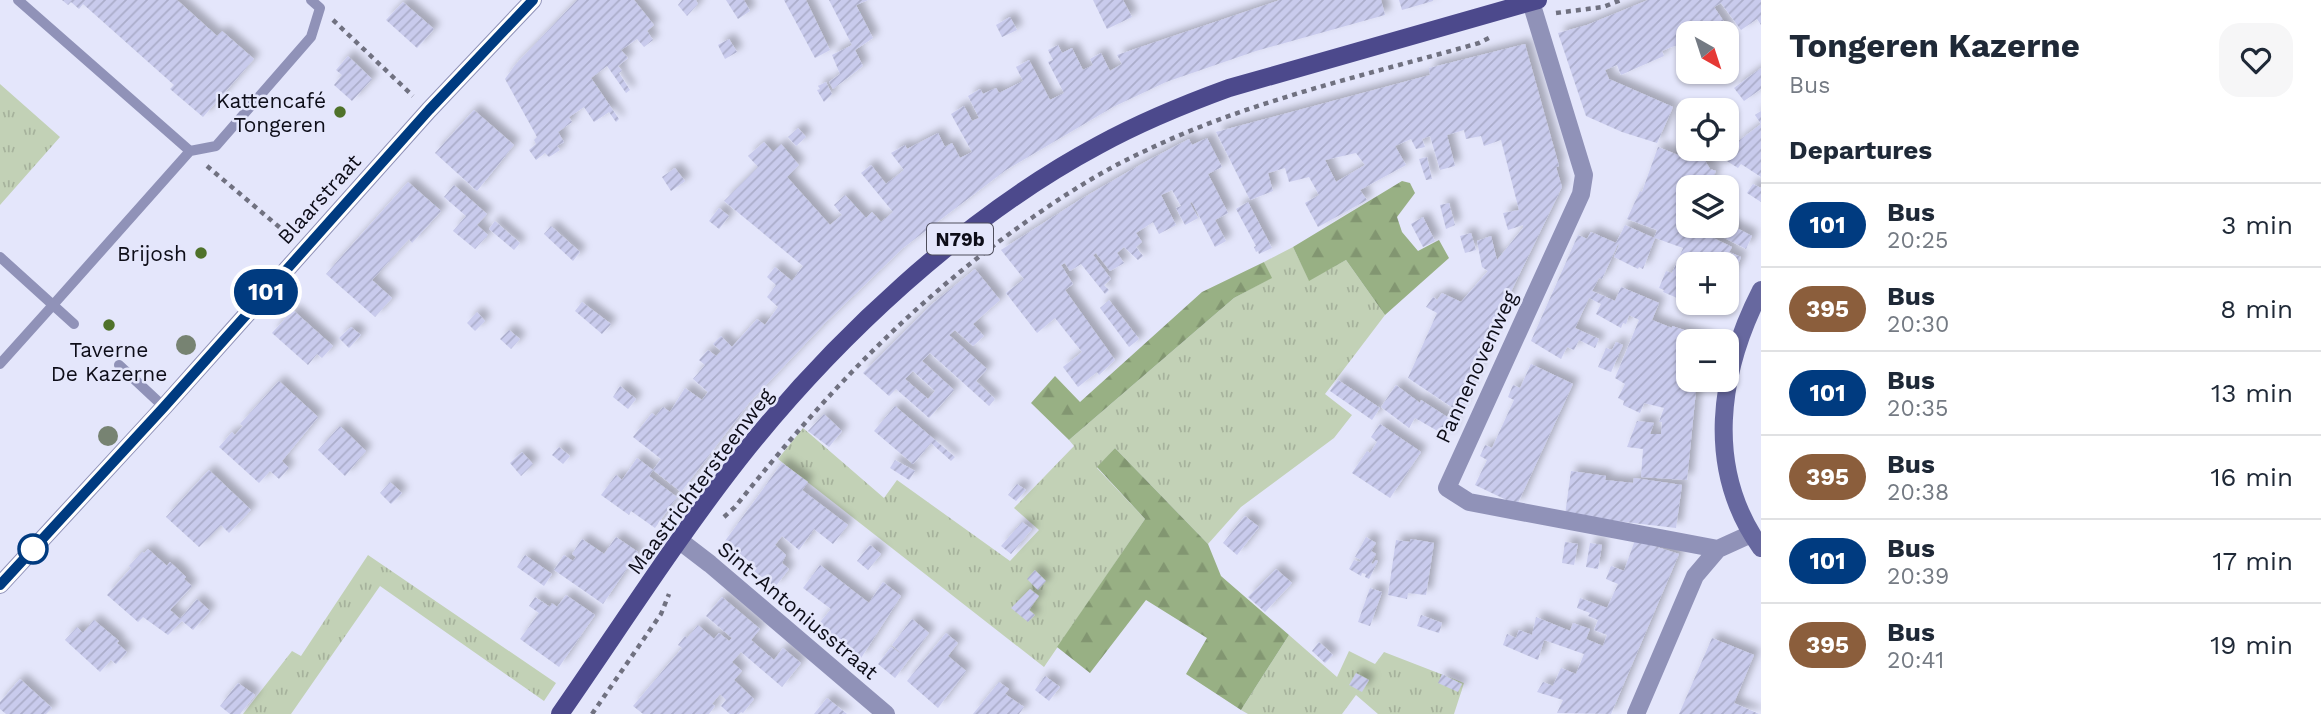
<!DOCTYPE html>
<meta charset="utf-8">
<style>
body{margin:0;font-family:"Work Sans",sans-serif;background:#f6f6f7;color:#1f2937;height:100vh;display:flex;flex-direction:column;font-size:26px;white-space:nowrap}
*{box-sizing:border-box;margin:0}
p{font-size:23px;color:#747a83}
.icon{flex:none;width:38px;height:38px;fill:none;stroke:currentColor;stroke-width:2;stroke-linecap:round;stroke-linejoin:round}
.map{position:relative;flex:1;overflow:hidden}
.details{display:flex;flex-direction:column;background:#fff;width:560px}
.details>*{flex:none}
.badge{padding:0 14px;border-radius:23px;font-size:24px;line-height:46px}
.needle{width:46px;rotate:141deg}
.fabs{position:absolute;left:1676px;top:21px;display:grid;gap:14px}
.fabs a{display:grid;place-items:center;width:63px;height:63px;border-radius:14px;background:#fff;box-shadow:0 2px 5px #0004;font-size:35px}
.map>.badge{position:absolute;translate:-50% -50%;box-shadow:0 0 0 4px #fff}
h2{padding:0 28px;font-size:26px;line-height:63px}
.round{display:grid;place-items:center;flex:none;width:74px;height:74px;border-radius:21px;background:#f6f6f7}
.headline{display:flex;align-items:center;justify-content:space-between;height:119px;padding:0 28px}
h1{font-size:33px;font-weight:700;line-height:52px}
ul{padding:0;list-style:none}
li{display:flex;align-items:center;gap:21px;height:84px;padding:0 28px;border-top:2px solid #e0e1e3}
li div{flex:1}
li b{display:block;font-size:26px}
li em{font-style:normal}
li .badge{min-width:77px;font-weight:700;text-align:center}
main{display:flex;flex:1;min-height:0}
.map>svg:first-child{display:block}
.grass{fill:url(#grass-tufts)}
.forest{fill:url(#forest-firs)}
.building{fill:url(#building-hatch);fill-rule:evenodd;filter:url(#shadow)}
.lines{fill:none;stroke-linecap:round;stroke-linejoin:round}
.path{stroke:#707180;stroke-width:4.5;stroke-dasharray:5 5;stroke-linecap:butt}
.lane{stroke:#9092b8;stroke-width:10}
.street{stroke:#9092b8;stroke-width:18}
.secondary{stroke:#67689f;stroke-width:18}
.primary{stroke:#4c498c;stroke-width:18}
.tree{fill:#778372}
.line-casing{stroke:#fff;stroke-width:16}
.line{stroke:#003b80;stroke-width:10}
.poi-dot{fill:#4f722a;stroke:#e4e6fb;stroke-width:2.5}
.stop-dot{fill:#fff;stroke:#003b80;stroke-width:3.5}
.labels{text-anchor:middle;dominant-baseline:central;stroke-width:5;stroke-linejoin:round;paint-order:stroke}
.shield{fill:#e4e6fb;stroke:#4e4e5c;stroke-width:2}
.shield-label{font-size:19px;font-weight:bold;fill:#0d0d18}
.poi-label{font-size:21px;fill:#0d0d18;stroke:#e4e6fb;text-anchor:end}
.street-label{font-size:21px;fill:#0d0d18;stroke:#e4e6fb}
</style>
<main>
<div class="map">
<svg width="1761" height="714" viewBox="0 0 1761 714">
<defs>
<pattern id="grass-tufts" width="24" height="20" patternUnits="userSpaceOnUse" patternTransform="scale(1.75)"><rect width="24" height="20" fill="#c2d1b6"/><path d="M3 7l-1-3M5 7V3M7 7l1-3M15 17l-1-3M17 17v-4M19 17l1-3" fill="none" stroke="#a6b29c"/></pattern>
<pattern id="forest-firs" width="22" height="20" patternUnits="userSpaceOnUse" patternTransform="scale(1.75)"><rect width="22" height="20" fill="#98b084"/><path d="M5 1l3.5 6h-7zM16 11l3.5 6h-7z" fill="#829671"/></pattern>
<pattern id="building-hatch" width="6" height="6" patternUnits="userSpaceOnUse" patternTransform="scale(1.75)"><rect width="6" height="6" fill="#c9cbed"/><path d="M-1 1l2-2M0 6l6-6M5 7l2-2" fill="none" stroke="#abadca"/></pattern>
<filter id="shadow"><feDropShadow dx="6" dy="-6" stdDeviation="3.5" flood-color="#0004"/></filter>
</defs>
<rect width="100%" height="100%" fill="#e4e6fb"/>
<!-- grass -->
<path class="grass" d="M0,84L60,137L0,205Z
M1293,247L1309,280L1346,260L1385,315L1325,394L1352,415L1334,438L1241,507L1208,544L1115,448L1097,468L1145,519L1044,667L778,459L803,428L884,498L897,480L1010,561L1039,530L1014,508L1074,446L1069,440L1234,298L1271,278L1264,262Z
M368,555L556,683L544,701L380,586L291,714H243L292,651L301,656Z
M1289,635L1337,677L1349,651L1375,664L1384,652L1464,683L1454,714H1378L1356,695L1342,714H1248L1241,710Z"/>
<!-- forest -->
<path class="forest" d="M1402,181L1410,183L1415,193L1397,217L1402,232L1418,251L1439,240L1449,258L1385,315L1346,260L1309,281L1293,247Z
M1264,262L1272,278L1234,298L1069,440L1031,403L1055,376L1080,402L1202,292Z
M1115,448L1208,544L1221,576L1289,635L1241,710L1186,674L1207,638L1146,600L1090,673L1057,647L1145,519L1097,467Z"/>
<!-- building -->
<path class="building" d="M62,0H177L217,36L222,31L254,59L203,117L170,89L174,85L83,4L79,9L71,2L68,5Z
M577,0H634L654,25L647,31L653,40L644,47L637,39L621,50L628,58L618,66L622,71L619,73L630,90L626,93L607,66L591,78L619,119L616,122L609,112L594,122L584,107L569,117L572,122L558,132L564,142L557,146L560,150L549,157L545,153L536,160L529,150L536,144L534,140L537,137L505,79L515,65Z
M682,0H696L698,4L687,16L678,5Z
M726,0H744L750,11L738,19Z
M784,0H806L830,50L815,58Z
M829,0H868L856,5L873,38L855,50L863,66L833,89L829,82L840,74L832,55L852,45Z
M1093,0H1123L1132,17L1107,29Z
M1280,0H1381L1385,15L1256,51L1166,82L1113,107L1006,170L903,248L825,323L749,403L681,492L653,470L661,459L633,437L652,413L656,416L663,407L670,412L685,388L702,400L708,392L693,379L705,365L699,360L708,350L716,356L721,351L713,344L721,336L732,347L757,319L765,325L778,307L767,297L776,285L767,277L775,267L792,281L803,266L724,201L758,167L748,156L764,142L773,152L781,144L799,165L787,177L830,225L842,215L834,205L845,195L866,218L872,212L881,222L893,212L861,173L871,165L886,184L904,170L891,153L905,145L907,149L938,133L945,147L952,143L960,158L972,152L951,114L964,106L972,121L979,118L968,96L980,89L983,94L996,88L999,93L1023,81L1016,67L1029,60L1050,100L1064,93L1048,62L1053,60L1048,50L1058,45L1062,53L1072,48L1083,70L1093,65L1090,59L1101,53L1110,71L1122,64L1117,55Z
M1399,0H1433V1L1402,10Z
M1648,0H1761V25L1757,19L1741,30L1721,3L1714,7L1729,29L1723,33H1689V40L1662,51L1664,56L1634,69L1621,75L1617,65L1605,70L1609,79L1673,107L1657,143L1622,132L1586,116L1558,33L1587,25Z
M403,2L434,29L417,48L386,20Z
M1010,17L1017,30L1002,37L996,25Z
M729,39L737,52L725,59L718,45Z
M1525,44L1559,166L1556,167L1562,187L1505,304L1459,412L1408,378L1437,313L1426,307L1433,297L1437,300L1442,293L1461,302L1488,271L1482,267L1477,241L1491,236L1497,260L1523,228V225L1508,230L1503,213L1519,210L1501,140L1484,146L1481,136L1466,139L1464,130L1447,135L1455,166L1440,170L1430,136L1422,139L1425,147L1416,149L1411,139L1395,146L1406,165L1360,190L1367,200L1318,227L1305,203L1319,195L1309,177L1289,182L1285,168L1268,173L1273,191L1250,200L1216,132L1430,75L1429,68ZM1356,153L1365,165L1336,182L1325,160Z
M348,56L372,79L352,101L334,85L342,75L336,70Z
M1761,68V89L1744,101L1734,88Z
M826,82L832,94L824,102L817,90L820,89L818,86Z
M474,110L514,145L477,191L435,153Z
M1761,111V177L1741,164L1738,168L1722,158L1739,144L1737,142L1761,124L1755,115Z
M798,128L806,137L796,146L788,137Z
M1207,138L1222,167L1208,174L1228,213L1215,220L1226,241L1215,247L1192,202L1190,203L1198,218L1185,225L1176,208L1181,206L1172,190L1161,195L1176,225L1159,234L1153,222L1136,233L1142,242L1136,247L1143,256L1138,260L1124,247L1117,253L1124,263L1110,271L1096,253L1093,255L1111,279L1104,285L1109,290L1105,294L1081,264L1070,271L1065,263L1061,265L1073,284L1065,290L1115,360L1099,375L1097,372L1078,387L1063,367L1082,352L1055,318L1037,333L1006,293L1024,279L1001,250L1081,199L1145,162L1189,139L1192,145Z
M1658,147L1688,159L1692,149H1698L1710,169L1716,171L1709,187H1689V226H1727V223L1752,236L1746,249L1711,231L1709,236L1732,247L1729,252L1741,257L1735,272L1731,270L1727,279V264H1689V303H1717L1713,313L1663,292L1664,290L1659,288L1666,271L1672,273L1683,248L1655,238L1643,269L1639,267L1638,269L1614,257L1619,245L1618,244L1602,279L1599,278L1592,291L1615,301L1621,287L1659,303L1652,320L1672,328V326L1709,338L1708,341H1689V380H1697L1687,480L1641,477L1643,449L1627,447L1637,421L1654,423L1650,434H1661L1662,422H1659L1664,408L1644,403L1640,413L1623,405L1624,401L1618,398L1625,384L1615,378L1639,320L1629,315L1626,324L1623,323L1621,328L1596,314L1601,304L1589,298L1575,328L1599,339L1595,348L1579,340L1574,350L1567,347L1561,359L1531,341L1578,235L1587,239L1591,232L1616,243L1625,225L1654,238L1657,230L1627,219L1640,191L1642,192Z
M1427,157L1432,179L1426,180L1419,159Z
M675,168L685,181L671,191L662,177Z
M408,182L441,211L412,243L409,239L372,280L392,298L375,317L326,274Z
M1753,184L1761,188V202L1747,193Z
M454,185L487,214L477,225L488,235L475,249L453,231L466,216L444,197Z
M1248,202L1272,248L1259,254L1258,251L1256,252L1254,247L1256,246L1236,209Z
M1449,203L1455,225L1446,229L1440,205Z
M719,208L729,216L719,229L709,221Z
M1423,217L1435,241L1423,247L1411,224Z
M495,221L520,243L514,250L489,229Z
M551,226L580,252L573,261L544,234Z
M1471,233L1476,250L1465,253L1460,236Z
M975,269L1000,300L973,324L984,336L973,346L955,330L949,335L987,369L976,381L995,399L989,406L930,353L922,361L954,390L929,418L896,389L889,396L863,373L931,305ZM913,371L935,391L928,399L905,379Z
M1109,300L1139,339L1129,347L1100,308Z
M582,302L611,324L602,334L575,311Z
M293,310L333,346L322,358L317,354L308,365L272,333Z
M477,312L485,321L475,331L467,323Z
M351,327L361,335L349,348L339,338Z
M509,330L520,339L511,349L500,339Z
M1616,342L1623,345L1611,372L1598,367L1606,348L1612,350Z
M1531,364L1573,384L1517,505L1475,485L1487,460L1480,456L1485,445L1492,448L1514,400L1508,397L1513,385L1520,388Z
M1338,380L1380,408L1372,420L1330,391Z
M279,381L318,417L282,461L289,468L279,479L270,471L259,483L219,447L232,432L235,435L243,426L240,424Z
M1396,385L1420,403L1421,400L1455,422L1448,437L1415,418L1409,428L1381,407Z
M620,386L636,399L628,409L613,397Z
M895,406L955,457L951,461L931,443L913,464L874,431Z
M824,414L842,431L829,447L808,431Z
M1380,424L1421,452L1390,498L1352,473L1367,451L1370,453L1377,442L1371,437Z
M340,426L366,451L345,476L318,450Z
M559,447L570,456L563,464L552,455Z
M522,452L533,464L521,476L510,463Z
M637,458L653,470L649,476L677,497L655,528L631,511L629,515L601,495L616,475L622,480Z
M895,460L915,471L909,480L890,468Z
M782,463L808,482L802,490L848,525L833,544L814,529L799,550L782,536L775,545L786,555L782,563L789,569L775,587L754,571L757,568L725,541Z
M209,470L251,510L229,533L221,525L199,547L166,517Z
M1571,471L1606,476L1605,480L1633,483L1634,478L1682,485L1676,528L1565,515Z
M390,482L402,493L391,504L380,493Z
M1017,484L1026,490L1016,501L1008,495Z
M1245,516L1259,527L1237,555L1223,543Z
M1022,522L1032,529L1011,554L1001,546Z
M616,537L638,552L603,604L554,570L564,555L573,561L576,557L572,554L582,539L604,554Z
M1366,537L1376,543L1371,551L1376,554L1371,563L1373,564L1376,560L1378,561L1369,579L1365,577L1366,574L1362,573L1361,576L1349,569L1354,560L1360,562L1361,560L1355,557Z
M1411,539L1434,543L1426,595L1408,593L1407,599L1388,595L1396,540L1410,542Z
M1635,540L1679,554L1611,714L1557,713L1563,700L1537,692L1543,682L1553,686L1561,668L1576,674L1584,654L1544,640L1538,660L1503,645L1507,634L1516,638L1519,630L1532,635L1536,617L1570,631L1573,623L1590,629L1586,639L1603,646L1607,635L1594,630L1598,620L1588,616L1590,613L1577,608L1580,598L1607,608L1618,584L1606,579L1611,566L1624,571Z
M1565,542L1578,544L1574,565L1562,563Z
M1590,543L1602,545L1598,569L1586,567Z
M870,545L881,554L868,570L857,561Z
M148,549L167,566L170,562L186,577L184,579L192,586L170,610L180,619L197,599L210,611L193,630L182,621L168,635L143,617L138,622L107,595L131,568L129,566L142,552L144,553Z
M525,555L552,574L544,586L517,567Z
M820,565L869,603L883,582L901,596L861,658L840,646L817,626L831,609L803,588Z
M1276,569L1292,583L1265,612L1248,597Z
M1035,570L1046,581L1038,590L1027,579Z
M1370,588L1382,592L1370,626L1358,622Z
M1030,589L1039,596L1029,610L1035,615L1028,622L1011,608Z
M566,595L595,615L559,667L520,639L539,613L529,606L535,597L550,607L552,603L557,607Z
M722,597L760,629L751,640L774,660L783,648L801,663L782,687L741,652L732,662L742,671L734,680L754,699L743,713L741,712L739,714H730L721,706L726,700L720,694L712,704L715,706L709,714H643L633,706L682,648L678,645L685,636L687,638L698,625L714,639L719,633L729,641L732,638L706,616Z
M1421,615L1442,623L1439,633L1417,626Z
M912,619L929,633L895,678L878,664L891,647L903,655L892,645Z
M94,620L119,641L117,643L127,652L116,664L111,660L100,672L65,640L77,627L83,633Z
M946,633L958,643L948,656L966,671L938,708L907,681Z
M1712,638L1754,655L1734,703L1759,714H1679Z
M1319,642L1333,655L1325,663L1312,651Z
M1356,673L1369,680L1362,692L1349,685Z
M1442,674L1462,684L1458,692L1438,683Z
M1045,676L1060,687L1049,701L1035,690Z
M20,679L52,708L46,714H6L0,709V702Z
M999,682L1009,689L1005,694L1024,707L1019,714H973Z
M238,683L255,695L240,714H230L220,706Z
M827,698L847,714H814Z"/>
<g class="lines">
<!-- path -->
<path class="path" d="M1556,13L1603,7L1621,0
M333,20L413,96
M207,166L291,237
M724,517L735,507C826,393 912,301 1033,217C1069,192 1107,168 1147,150C1251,100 1367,75 1479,43L1489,38
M592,714L661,614L669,594"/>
<!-- lane -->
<path class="lane" d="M18,0L190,151
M0,257L53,305L0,364
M74,324L53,305L190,151L216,146L311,37L320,8L311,0
M119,365L164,407"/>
<!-- street -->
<path class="street" d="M1531,2L1584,175L1581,194L1447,488L1469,502L1718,549
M680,541L710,564L886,714
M0,585L164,407L429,110L533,0
M1636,714L1695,576L1718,549L1751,534"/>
<!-- secondary -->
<path class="secondary" d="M1761,290C1719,372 1704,468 1761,548"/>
<!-- primary -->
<path class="primary" d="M560,714C619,629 675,541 739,459C833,340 964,217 1099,145C1141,122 1185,104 1229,88L1538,0"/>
</g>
<!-- trees -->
<g class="tree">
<circle cx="186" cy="345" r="10"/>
<circle cx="108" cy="436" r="10"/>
</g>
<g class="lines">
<defs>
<path id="line" d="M0,585L164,407L429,110L533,0"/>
</defs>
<!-- line casing -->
<use href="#line" class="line-casing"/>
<!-- line -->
<use href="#line" class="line"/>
</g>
<!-- markers -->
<g class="poi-dot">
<circle cx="340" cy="112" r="7"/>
<circle cx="201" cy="253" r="7"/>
<circle cx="109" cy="325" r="7"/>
</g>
<circle class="stop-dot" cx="33" cy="549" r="14"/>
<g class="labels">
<!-- shield labels -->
<rect class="shield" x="927" y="223.5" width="66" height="31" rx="5"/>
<g class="shield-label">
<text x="960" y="239">N79b</text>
</g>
<!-- poi labels -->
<g class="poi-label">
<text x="326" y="100">Kattencafé<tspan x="326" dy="24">Tongeren</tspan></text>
<text x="187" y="253">Brijosh</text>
<text x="109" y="349" text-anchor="middle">Taverne<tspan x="109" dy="24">De Kazerne</tspan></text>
</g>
<!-- street labels -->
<g class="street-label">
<text transform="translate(319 199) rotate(-48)">Blaarstraat</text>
<text transform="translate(1476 367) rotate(-65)">Pannenovenweg</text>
<text transform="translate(700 481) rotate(-53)">Maastrichtersteenweg</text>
<text transform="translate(798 610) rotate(40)">Sint-Antoniusstraat</text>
</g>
</g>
</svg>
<div class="fabs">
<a><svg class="needle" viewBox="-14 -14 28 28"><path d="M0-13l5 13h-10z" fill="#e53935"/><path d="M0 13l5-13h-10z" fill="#747a83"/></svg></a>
<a><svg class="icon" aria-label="locate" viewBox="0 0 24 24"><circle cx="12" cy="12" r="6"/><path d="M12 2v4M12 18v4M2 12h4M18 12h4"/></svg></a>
<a><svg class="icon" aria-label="layers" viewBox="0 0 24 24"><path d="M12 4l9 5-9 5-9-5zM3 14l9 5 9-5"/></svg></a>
<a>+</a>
<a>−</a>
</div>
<b class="badge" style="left:266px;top:292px;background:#003b80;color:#fff">101</b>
</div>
<section class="details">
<div class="headline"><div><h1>Tongeren Kazerne</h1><p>Bus</p></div><a class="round"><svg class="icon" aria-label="heart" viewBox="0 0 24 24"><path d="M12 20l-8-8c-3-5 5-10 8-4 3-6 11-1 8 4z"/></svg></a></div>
<h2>Departures</h2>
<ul>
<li><span class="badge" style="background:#003b80;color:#fff">101</span><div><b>Bus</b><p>20:25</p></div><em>3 min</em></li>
<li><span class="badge" style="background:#8b5e3c;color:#fff">395</span><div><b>Bus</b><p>20:30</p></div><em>8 min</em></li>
<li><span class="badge" style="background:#003b80;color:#fff">101</span><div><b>Bus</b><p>20:35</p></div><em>13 min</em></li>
<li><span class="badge" style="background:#8b5e3c;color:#fff">395</span><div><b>Bus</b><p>20:38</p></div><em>16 min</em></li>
<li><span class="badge" style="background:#003b80;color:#fff">101</span><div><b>Bus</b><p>20:39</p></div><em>17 min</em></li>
<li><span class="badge" style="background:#8b5e3c;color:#fff">395</span><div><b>Bus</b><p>20:41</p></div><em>19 min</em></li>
</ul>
</section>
</main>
